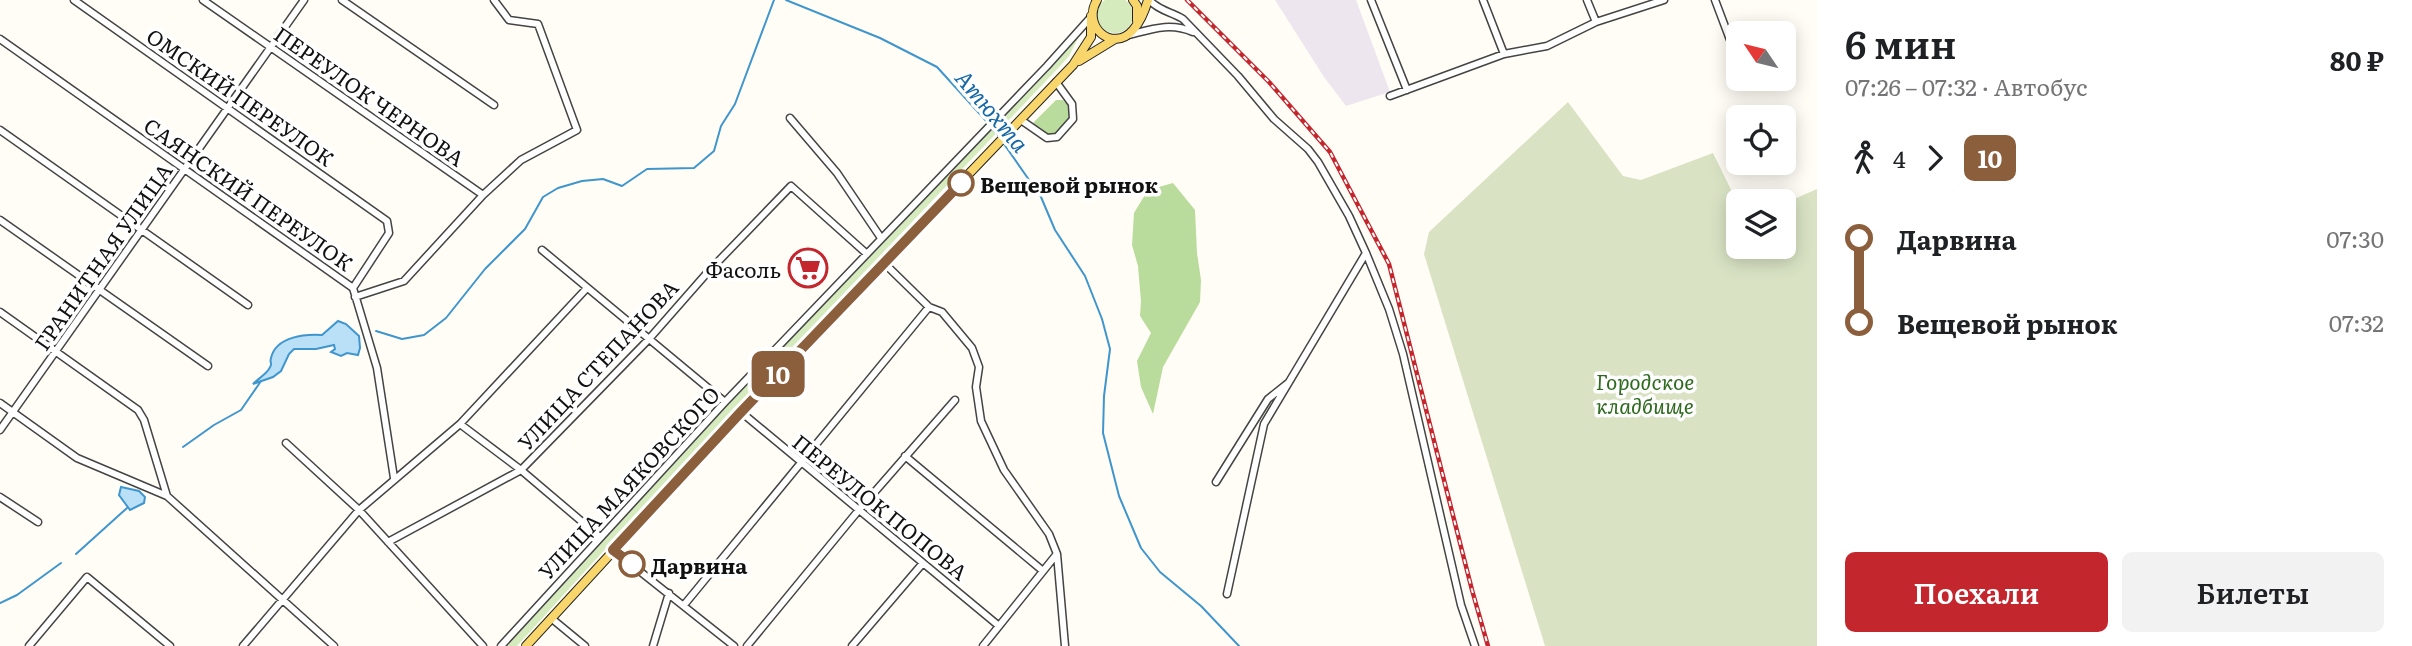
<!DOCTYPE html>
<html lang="ru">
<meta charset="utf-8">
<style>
body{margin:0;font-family:Literata,serif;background:#f2f2f2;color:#202124;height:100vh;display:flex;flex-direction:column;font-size:26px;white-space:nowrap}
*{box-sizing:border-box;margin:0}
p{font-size:23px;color:#757577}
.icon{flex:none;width:38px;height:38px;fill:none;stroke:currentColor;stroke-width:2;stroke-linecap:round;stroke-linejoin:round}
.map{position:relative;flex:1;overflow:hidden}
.side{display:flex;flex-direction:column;background:#fff;width:595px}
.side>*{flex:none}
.badge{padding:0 14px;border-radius:10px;font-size:24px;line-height:46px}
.needle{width:46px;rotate:305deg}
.controls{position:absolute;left:1726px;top:21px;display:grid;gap:14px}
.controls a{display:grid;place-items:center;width:70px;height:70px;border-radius:10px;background:#fff;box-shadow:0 4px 18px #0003;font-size:35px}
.map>.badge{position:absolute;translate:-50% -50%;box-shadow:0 0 0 4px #fff}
.legs{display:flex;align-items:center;gap:10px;height:77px;padding:0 28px;font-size:23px}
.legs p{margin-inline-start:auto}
.overview{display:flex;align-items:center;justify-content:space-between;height:119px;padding:0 28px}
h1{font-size:38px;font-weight:600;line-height:52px}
.cta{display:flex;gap:14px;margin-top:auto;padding:14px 28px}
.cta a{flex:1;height:80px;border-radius:10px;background:#c4262e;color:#fff;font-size:28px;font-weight:600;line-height:80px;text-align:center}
.cta a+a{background:#f2f2f2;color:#202124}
ul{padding:0 28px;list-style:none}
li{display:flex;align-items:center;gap:24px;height:84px;font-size:26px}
li i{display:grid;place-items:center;width:10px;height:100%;margin:0 9px;background:currentColor}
li i::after{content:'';width:18px;height:18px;margin:-9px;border:5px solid;border-radius:50%;background:#fff}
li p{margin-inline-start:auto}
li:first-child i{background:linear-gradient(#0000 50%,currentColor 0)}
li:last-child i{background:linear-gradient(currentColor 50%,#0000 0)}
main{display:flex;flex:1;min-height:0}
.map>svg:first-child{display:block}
.industrial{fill:#eee6ef}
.green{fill:#d5ebbd}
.forest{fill:#b9dc9c}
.cemetery{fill:#d9e3c4}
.water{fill:#b9e0f7;stroke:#3f96cf;stroke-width:2}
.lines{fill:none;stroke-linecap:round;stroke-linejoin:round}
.stream{stroke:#3f96cf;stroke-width:2}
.minor-casing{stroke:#444;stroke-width:9}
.major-casing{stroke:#222;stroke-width:10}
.minor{stroke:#fff;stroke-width:6}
.major{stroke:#f9d66b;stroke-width:8}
.rail-casing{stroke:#c4262e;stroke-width:4.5}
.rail{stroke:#fff;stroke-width:2;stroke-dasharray:5;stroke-linecap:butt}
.line-1-casing{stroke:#fff;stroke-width:16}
.line-1{stroke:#8b5e3c;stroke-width:10}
.stop-1-dot{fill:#fff;stroke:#8b5e3c;stroke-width:3.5}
.labels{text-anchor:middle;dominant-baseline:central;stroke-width:7;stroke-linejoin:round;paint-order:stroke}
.street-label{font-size:21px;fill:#111;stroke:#fff}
.stop-label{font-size:21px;font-weight:bold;fill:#111;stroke:#fff;text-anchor:start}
.poi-label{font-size:21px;fill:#111;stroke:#fff;text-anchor:end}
.park-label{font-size:21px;font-style:italic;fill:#2f6b1f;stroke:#fff}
.water-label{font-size:23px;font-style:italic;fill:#1768a6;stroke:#fff}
</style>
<main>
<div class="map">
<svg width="1817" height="646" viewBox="0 0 1817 646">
<rect width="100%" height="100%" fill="#fffdf5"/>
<!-- industrial -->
<path class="industrial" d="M1275,0H1356L1390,92L1346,106L1324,77Z"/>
<!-- green -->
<path class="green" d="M1097 15a18 18 0 1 1 36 0a18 18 0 1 1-36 0Z
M1079,36L1069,56L1061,65L689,457L517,646H506L683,451Z"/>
<!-- forest -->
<path class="forest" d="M1056,100H1063L1070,107L1071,119L1057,133L1047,137L1031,125Z
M1173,183L1195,210L1197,253L1201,280L1200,302L1163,367L1153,414L1141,387L1137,361L1151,333L1140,316L1141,301L1138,266L1132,245L1134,213L1148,190Z"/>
<!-- cemetery -->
<path class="cemetery" d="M1568,102L1623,176L1641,180L1713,153L1738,204V247H1783V204L1817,189V646H1545L1424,254L1429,232Z"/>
<!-- water -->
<path class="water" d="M338,321L346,324L359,336L360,348L358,355L347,353L341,356L331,352L335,349L334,345L316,349H294L289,354L281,371L273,377L253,384C258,379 266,374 269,369C274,361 269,366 271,358C276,336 306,334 322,335Z
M121,487L139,491L145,497L144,503L130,510L119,495Z"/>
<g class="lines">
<!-- stream -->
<path class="stream" d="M786,0L880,38L937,67L988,123
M991,127L999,136
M1004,144L1041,197L1055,230L1085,276L1102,319L1110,349L1104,396L1103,433L1119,496L1141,548L1160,572L1201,606L1239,646
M376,331L402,339L424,335L446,318L485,269L525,229L543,197L558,188L582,181L603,179L622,186L647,169L694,168L714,151L721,126L735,104L774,0
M183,447L214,425L241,410L261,381
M76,554L127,508
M0,603L17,595L61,563"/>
<defs>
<path id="minor" d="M74,0L387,221L389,233L353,288
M203,0L483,195
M342,0L494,105
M1149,0C1161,12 1170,11 1183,19L1238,76L1274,119L1308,149L1318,162L1349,216L1366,253L1389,309L1403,354L1461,605L1475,646
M1371,0L1407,90
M1483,0L1504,54
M1587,0L1596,22
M1715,0L1738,61
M1129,35C1152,29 1170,22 1193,32
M0,39L353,288L377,368L394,478
M1744,79L1745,80
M1390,96L1504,54L1547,46L1596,22L1664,0
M790,118L837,173L881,238
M1021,120L1047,138L1057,137L1073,119L1072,104L1056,82
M0,130L248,305
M0,220L208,366
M542,250L725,402
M884,263L929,307L942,312L972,348L979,367L976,387L981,421L1004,470L1049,534L1057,554L1065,646
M355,297L404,281L483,195L521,160L577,130L538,24L509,20L494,0
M0,312L138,410L144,420L167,496
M0,403L77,458L167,496L334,646
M741,412L999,626
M460,424L521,470L600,537
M0,430L304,0
M286,443L359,510L483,646
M905,456L1043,571
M1216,482L1268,399L1288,383
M0,497L38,522
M388,542L521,470L649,339L707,273L791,186L867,254
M613,550L734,646
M1227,594L1264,424L1366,253
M684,605L929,307
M551,618L585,646
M29,646L87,577L170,646
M243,646L359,510L460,424L587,288
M501,646L725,402L1047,66L1091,17
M653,646L669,593
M747,646L858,511L955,400
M852,646L923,563
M983,646L1056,555"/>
<path id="major" d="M1097,0C1081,27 1113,53 1133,30C1140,22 1145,10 1148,0
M1133,0L1137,6V21
M1079,61L1115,39
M526,646L741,412L1073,65L1091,37V16"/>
</defs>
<!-- minor casing -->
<use href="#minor" class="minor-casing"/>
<!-- major casing -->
<use href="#major" class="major-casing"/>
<!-- minor -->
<use href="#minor" class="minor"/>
<!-- major -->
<use href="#major" class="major"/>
<defs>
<path id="rail" d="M1187,0L1269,82L1330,152L1389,264L1472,590L1488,646"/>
</defs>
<!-- rail casing -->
<use href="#rail" class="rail-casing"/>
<!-- rail -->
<use href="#rail" class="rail"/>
</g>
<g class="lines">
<defs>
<path id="line-1" d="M632,564L613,550L741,412L961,183"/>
</defs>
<!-- line-1 casing -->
<use href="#line-1" class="line-1-casing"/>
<!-- line-1 -->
<use href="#line-1" class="line-1"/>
</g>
<!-- icons -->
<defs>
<symbol id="supermarket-ring" viewBox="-11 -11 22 22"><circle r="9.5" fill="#fff" stroke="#c4262e" stroke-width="1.5"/><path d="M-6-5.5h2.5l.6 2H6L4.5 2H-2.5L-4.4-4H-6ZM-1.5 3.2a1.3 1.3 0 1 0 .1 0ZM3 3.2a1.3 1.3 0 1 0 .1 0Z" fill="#c4262e"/></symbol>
</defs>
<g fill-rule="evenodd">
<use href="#supermarket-ring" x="786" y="246" width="44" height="44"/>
</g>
<!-- markers -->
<g class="stop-1-dot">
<circle cx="961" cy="183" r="12"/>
<circle cx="632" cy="564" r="12"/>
</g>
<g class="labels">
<!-- street labels -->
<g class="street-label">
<text transform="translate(370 95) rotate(35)">ПЕРЕУЛОК ЧЕРНОВА</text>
<text transform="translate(241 96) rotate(35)">ОМСКИЙ ПЕРЕУЛОК</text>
<text transform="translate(249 193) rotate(35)">САЯНСКИЙ ПЕРЕУЛОК</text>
<text transform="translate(102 256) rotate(-55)">ГРАНИТНАЯ УЛИЦА</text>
<text transform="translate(597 364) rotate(-47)">УЛИЦА СТЕПАНОВА</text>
<text transform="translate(628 482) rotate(-47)">УЛИЦА МАЯКОВСКОГО</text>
<text transform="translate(881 506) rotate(39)">ПЕРЕУЛОК ПОПОВА</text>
</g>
<!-- stop labels -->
<g class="stop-label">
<text x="980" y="183">Вещевой рынок</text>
<text x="651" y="564">Дарвина</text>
</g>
<!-- poi labels -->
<g class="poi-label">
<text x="781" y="268">Фасоль</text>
</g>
<!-- park labels -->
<g class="park-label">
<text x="1645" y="380">Городское<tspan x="1645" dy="24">кладбище</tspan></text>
</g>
<!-- water labels -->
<g class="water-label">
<text transform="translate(993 110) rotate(50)">Атюхта</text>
</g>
</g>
</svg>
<div class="controls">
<a><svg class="needle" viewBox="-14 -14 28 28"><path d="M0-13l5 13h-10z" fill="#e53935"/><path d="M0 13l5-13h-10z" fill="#757577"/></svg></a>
<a><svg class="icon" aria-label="locate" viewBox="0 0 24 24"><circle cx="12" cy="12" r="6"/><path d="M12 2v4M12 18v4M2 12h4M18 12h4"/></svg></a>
<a><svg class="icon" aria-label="layers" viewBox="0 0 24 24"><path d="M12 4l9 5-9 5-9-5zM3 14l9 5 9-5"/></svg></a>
</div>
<b class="badge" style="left:778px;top:374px;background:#8b5e3c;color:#fff">10</b>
</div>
<section class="side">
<div class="overview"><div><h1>6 мин</h1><p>07:26 – 07:32 · Автобус</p></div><b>80 ₽</b></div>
<div class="legs"><svg class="icon" aria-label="walk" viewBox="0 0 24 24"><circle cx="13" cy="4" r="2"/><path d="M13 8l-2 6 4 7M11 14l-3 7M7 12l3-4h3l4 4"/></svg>4<svg class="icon" aria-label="forward" viewBox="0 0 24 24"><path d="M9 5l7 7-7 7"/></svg><b class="badge" style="background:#8b5e3c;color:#fff">10</b></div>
<ul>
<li><i style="color:#8b5e3c"></i><b>Дарвина</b><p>07:30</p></li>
<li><i style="color:#8b5e3c"></i><b>Вещевой рынок</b><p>07:32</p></li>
</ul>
<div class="cta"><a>Поехали</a><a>Билеты</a></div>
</section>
</main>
